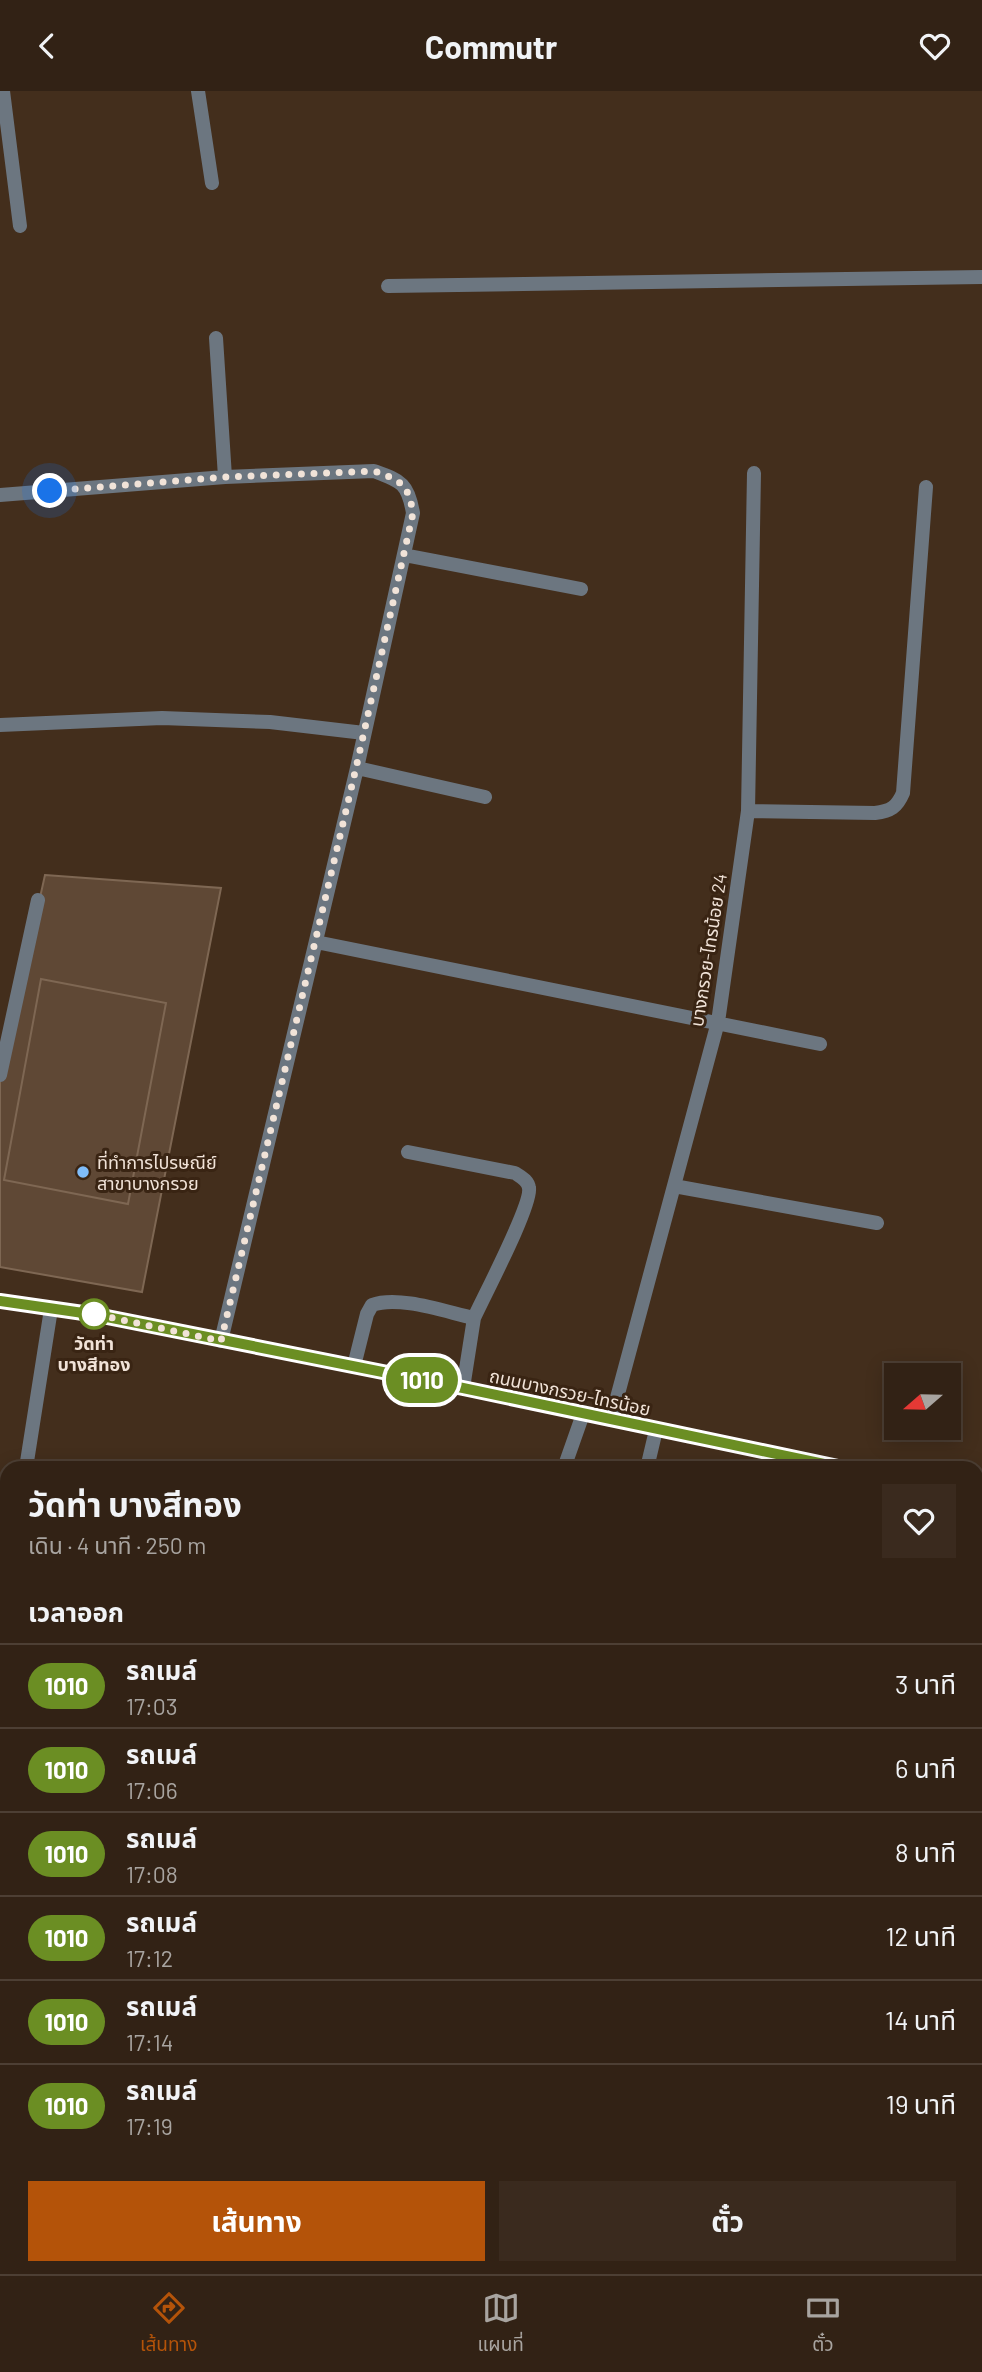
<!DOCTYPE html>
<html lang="th">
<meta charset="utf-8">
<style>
body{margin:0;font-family:Barlow,"Noto Sans Thai",sans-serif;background:#3a2a1e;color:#f1f3f6;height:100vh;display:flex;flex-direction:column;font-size:26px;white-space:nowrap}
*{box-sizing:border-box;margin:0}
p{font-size:23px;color:#a8a4a0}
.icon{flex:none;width:38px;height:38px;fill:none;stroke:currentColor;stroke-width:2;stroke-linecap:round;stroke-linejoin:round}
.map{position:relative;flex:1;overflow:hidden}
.details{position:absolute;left:0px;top:1370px;width:984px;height:814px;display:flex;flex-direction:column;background:#322215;border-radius:21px 21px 0 0;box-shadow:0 4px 18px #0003,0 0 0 2px #4d3f34}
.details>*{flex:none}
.badge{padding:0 14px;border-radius:23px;font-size:24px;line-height:46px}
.needle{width:46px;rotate:250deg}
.fabs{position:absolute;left:884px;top:1272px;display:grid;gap:14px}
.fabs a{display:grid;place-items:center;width:77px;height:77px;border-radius:0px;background:#322215;box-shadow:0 4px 18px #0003,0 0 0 2px #4d3f34;font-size:35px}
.you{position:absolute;width:35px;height:35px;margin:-18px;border:5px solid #fff;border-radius:50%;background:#1a73e8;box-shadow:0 0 0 10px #1a73e833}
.map>.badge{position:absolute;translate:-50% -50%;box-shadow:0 0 0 4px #fff}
h2{padding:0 28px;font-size:26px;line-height:63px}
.round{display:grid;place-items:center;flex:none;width:74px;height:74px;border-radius:0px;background:#3a2a1e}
.overview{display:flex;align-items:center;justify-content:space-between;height:119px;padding:0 28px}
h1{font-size:33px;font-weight:700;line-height:52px}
.button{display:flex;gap:14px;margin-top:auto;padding:14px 28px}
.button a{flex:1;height:80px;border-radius:0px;background:#b45309;color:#fff;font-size:28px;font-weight:700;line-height:80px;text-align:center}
.button a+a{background:#3a2a1e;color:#f1f3f6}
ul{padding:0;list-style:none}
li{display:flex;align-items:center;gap:21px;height:84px;padding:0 28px;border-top:2px solid #4d3f34}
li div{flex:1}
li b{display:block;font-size:26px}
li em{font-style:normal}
li .badge{min-width:77px;font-weight:700;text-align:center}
header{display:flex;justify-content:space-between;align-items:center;height:91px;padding:0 28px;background:#322215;font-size:32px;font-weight:700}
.tabs{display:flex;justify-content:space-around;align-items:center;height:98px;border-top:2px solid #4d3f34;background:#322215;font-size:19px;color:#a8a4a0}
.tabs a{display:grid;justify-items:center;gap:4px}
.tabs .on{color:#b45309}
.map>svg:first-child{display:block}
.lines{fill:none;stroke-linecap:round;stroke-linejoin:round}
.river{stroke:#1a4e7b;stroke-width:66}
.building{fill:#5f4835;stroke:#7e6753;stroke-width:2}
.lane{stroke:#6c7680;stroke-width:14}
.street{stroke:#6c7680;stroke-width:14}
.secondary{stroke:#8c9baa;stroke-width:14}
.line-casing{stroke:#fff;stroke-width:16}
.line{stroke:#6b8e23;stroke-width:10}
.walk{stroke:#f1e3d8;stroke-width:7;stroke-dasharray:0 12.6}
.poi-dot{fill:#7fbdfa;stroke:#392413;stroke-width:2.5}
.stop-dot{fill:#fff;stroke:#6b8e23;stroke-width:3.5}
.labels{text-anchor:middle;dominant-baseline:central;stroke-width:6;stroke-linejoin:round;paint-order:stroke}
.street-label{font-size:18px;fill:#f1e3d8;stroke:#392413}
.poi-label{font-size:18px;fill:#f1e3d8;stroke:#392413;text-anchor:start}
.stop-label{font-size:18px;font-weight:bold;fill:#f1e3d8;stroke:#392413}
</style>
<header><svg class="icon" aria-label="back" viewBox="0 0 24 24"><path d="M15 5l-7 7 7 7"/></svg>Commutr<svg class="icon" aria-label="heart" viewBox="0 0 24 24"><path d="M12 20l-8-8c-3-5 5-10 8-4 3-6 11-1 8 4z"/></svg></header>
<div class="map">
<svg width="982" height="2183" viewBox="0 0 982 2183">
<rect width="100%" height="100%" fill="#432e1c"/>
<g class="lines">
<!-- river -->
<path class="river" d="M0,1745L7,1746
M788,2183L791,2177"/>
</g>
<!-- building -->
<path class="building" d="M45,784L221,797L142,1201L0,1176V986Z
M41,888L166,912L128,1113L4,1089Z"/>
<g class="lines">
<!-- lane -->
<path class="lane" d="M0,984L38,809
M408,1061L515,1082C521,1086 528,1089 529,1097C532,1114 484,1205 474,1227
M354,1275L367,1223L372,1214C399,1204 446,1221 474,1227L463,1297
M564,1377L583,1323
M0,2096L7,2098
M146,2177L156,2183
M319,2183L323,2177"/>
<!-- street -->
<path class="street" d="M3,0L20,135
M198,0L212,92
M388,195L982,186
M216,247L225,386
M0,404L225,386L374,380C401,390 408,392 413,422L357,677L221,1250
M404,464L581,498
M0,634L162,627L270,631L364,642
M357,677L485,706
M748,720L875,722C891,720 897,716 903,702L926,396
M316,851L820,953
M674,1095L877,1132
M611,1329L718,931L748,720L754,382
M26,1377L51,1218
M647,1377L656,1339
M0,1553L7,1506
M976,1711L982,1701"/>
<!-- secondary -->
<path class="secondary" d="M0,1210L97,1224L463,1297L843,1377
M976,1403L982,1404"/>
</g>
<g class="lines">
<defs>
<path id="line" d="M0,1210L97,1224L463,1297L843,1377"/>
</defs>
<!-- line casing -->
<use href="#line" class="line-casing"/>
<!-- line -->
<use href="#line" class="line"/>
<!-- walk -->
<path class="walk" d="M50,400L225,386L374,380C401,390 408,392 413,422L356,677L221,1250L94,1223"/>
</g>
<!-- markers -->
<circle class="poi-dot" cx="83" cy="1081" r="7"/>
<circle class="stop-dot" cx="94" cy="1223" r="14"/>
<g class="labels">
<!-- street labels -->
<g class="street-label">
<text transform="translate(708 859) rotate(-81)">บางกรวย-ไทรน้อย 24</text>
<text transform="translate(570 1301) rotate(12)">ถนนบางกรวย-ไทรน้อย</text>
</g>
<!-- poi labels -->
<g class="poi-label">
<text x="97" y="1071">ที่ทำการไปรษณีย์<tspan x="97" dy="21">สาขาบางกรวย</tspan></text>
</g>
<!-- stop labels -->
<g class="stop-label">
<text x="94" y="1252">วัดท่า<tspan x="94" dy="21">บางสีทอง</tspan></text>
</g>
</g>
</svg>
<div class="fabs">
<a><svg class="needle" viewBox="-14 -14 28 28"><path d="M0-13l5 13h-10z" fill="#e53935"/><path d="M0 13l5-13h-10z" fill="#a8a4a0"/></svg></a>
</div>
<div class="you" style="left:50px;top:400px"></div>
<b class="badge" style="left:422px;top:1289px;background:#6b8e23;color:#fff">1010</b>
<section class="details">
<div class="overview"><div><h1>วัดท่า บางสีทอง</h1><p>เดิน · 4 นาที · 250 m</p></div><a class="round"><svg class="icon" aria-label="heart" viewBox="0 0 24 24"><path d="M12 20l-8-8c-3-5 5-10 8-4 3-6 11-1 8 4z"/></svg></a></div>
<h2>เวลาออก</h2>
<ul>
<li><span class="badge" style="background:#6b8e23;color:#fff">1010</span><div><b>รถเมล์</b><p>17:03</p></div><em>3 นาที</em></li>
<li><span class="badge" style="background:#6b8e23;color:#fff">1010</span><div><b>รถเมล์</b><p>17:06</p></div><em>6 นาที</em></li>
<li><span class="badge" style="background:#6b8e23;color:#fff">1010</span><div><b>รถเมล์</b><p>17:08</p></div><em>8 นาที</em></li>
<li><span class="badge" style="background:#6b8e23;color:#fff">1010</span><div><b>รถเมล์</b><p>17:12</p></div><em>12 นาที</em></li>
<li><span class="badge" style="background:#6b8e23;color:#fff">1010</span><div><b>รถเมล์</b><p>17:14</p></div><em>14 นาที</em></li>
<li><span class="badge" style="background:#6b8e23;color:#fff">1010</span><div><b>รถเมล์</b><p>17:19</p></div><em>19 นาที</em></li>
</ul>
<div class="button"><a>เส้นทาง</a><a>ตั๋ว</a></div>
</section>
</div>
<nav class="tabs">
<a class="on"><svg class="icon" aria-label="directions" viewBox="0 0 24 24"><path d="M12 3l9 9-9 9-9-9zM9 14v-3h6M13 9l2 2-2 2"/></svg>เส้นทาง</a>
<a><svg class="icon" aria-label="map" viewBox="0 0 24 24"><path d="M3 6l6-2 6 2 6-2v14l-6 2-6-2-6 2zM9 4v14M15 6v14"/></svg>แผนที่</a>
<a><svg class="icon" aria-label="tickets" viewBox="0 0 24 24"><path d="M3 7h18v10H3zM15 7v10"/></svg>ตั๋ว</a>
</nav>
